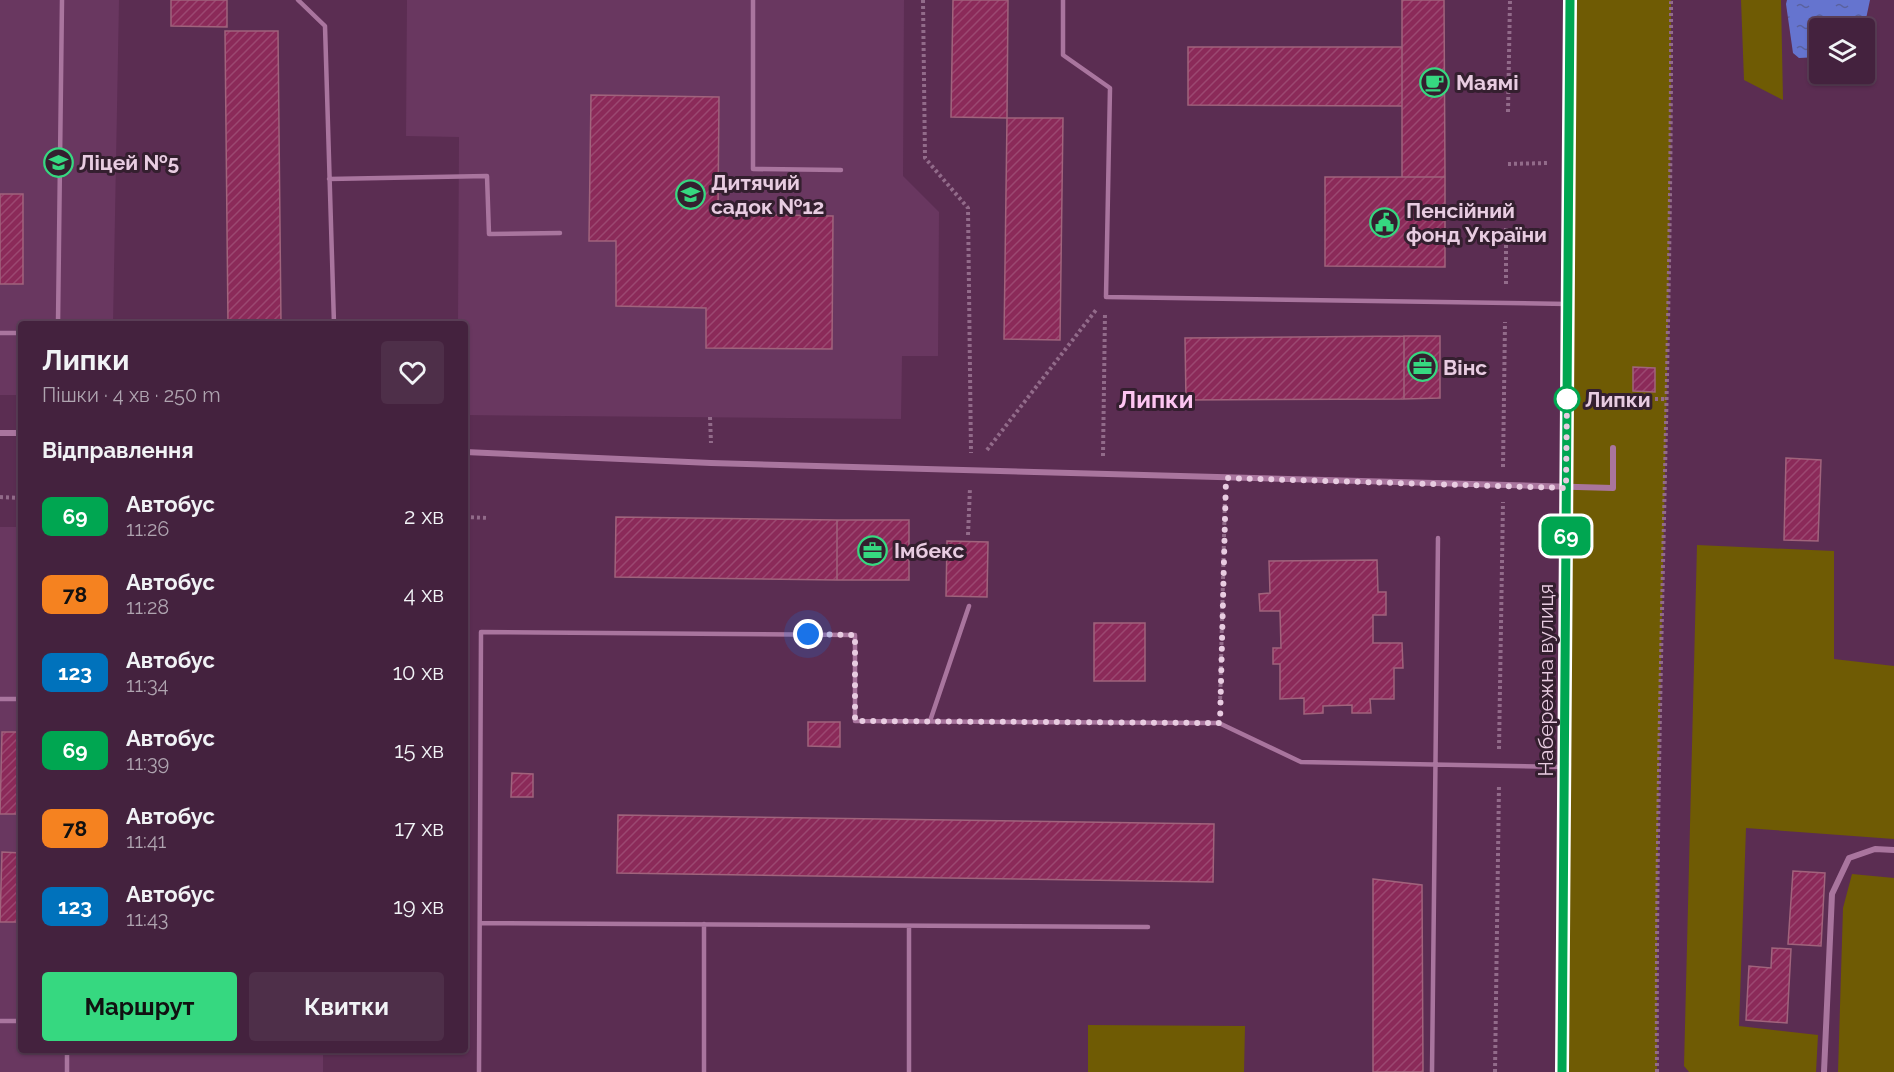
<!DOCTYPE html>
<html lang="uk">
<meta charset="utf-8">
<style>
body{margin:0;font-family:Raleway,sans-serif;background:#4e2f49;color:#f1f3f6;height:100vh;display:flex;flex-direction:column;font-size:22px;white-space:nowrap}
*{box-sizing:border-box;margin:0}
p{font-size:20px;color:#afa4b0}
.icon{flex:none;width:33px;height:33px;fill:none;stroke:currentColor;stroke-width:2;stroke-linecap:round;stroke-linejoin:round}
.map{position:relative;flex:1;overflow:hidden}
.details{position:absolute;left:18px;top:321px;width:450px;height:732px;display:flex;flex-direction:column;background:#44223e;border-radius:6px;box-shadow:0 2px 4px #0004,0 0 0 2px #5c3f58}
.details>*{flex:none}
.badge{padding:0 12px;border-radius:9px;font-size:21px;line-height:39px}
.fabs{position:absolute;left:1809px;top:18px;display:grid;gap:12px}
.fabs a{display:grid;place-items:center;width:66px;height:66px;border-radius:6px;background:#44223e;box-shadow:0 2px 4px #0004,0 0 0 2px #5c3f58;font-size:30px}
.you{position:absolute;width:30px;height:30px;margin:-15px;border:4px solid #fff;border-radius:50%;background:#1a73e8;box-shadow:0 0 0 9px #1a73e833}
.map>.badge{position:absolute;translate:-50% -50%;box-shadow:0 0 0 3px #fff}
h2{padding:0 24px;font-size:22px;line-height:54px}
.round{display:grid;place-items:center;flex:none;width:63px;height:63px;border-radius:6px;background:#4e2f49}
.head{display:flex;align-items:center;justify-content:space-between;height:102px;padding:0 24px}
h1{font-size:28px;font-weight:700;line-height:45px}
.button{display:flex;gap:12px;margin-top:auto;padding:12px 24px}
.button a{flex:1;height:69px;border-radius:6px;background:#36d880;color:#111;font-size:24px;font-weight:700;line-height:69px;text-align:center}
.button a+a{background:#4e2f49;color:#f1f3f6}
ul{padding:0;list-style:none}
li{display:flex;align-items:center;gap:18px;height:78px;padding:0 24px}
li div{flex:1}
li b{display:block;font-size:22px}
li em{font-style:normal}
li .badge{min-width:66px;font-weight:700;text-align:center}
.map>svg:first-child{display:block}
.built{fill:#693760}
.green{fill:#6f5b04}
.water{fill:url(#water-ripples)}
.building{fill:url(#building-hatch);stroke:#a0637c;stroke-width:1.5}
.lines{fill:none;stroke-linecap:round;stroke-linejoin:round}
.path{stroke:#926b8a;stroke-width:4;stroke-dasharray:3 3;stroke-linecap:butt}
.lane{stroke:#a9759e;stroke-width:4.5}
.street{stroke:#a9759e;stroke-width:6}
.secondary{stroke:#a9759e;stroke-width:12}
.line-casing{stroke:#fff;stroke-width:14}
.line{stroke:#00a651;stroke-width:9}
.walk{stroke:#e8cce1;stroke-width:6;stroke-dasharray:0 10.8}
.stop-dot{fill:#fff;stroke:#00a651;stroke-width:3}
.labels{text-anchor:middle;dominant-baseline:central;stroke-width:6;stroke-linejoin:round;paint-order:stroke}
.poi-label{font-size:21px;font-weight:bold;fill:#e8cce1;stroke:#341f2f;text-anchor:start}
.stop-label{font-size:21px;font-weight:bold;fill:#e8cce1;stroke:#341f2f;text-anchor:start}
.street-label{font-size:21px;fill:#e8cce1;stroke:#341f2f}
.quarter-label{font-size:24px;font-weight:bold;fill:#fdc5f1;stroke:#341f2f}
</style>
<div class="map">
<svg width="1894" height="1072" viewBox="0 0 1894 1072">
<defs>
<pattern id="water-ripples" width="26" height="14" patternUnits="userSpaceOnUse" patternTransform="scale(1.5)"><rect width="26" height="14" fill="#6574cf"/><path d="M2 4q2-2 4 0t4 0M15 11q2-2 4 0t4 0" fill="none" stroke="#5a619e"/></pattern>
<pattern id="building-hatch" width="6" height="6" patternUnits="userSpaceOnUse" patternTransform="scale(1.5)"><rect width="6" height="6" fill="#8b2a59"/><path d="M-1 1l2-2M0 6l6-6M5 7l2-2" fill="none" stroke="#9b4871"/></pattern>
</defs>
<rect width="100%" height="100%" fill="#5b2d52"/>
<!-- built -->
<path class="built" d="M0,0H119L113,324H21V395H0Z
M407,0H904L903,176L939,212L938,356H902L901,419L465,415V324H458L459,137L406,136Z
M0,527H21V1050H323V1072H0Z"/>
<!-- green -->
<path class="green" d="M1570,0H1671C1672,357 1655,715 1657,1072H1562Z
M1741,0H1781L1783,100L1744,80Z
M1697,545L1834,551V659L1894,666V839L1746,828L1739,1026L1818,1035L1816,1072H1689L1684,1066Z
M1852,874L1894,878V1072H1838L1843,908Z
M1088,1025L1245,1026L1244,1072H1088Z"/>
<!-- water -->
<path class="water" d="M1787,0H1870L1864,28H1820L1819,57L1799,58L1793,53L1786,4Z"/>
<!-- building -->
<path class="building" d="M171,0H227V27L171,26Z
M953,0H1008L1007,118L951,117Z
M1402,0H1444L1445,177H1402Z
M225,31H278L281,324H228Z
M1188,47H1402V106L1188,105Z
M591,95L719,97L718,214L833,216L832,349L706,348V308L616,306V241H589Z
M1007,118H1063L1060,340L1004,339Z
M1325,177H1445V267L1325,266Z
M0,194H23V284H0Z
M1404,336V399L1186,400L1185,338Z
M1404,336H1440V398L1404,399Z
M1633,367L1655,368V392L1633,391Z
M1786,458L1821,460L1818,541L1784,540Z
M616,517L837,520V580L615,577Z
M837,520H909V580H837Z
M947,541L988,542L987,597L946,596Z
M1377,560L1378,592H1386V615H1373V643H1402L1403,668H1394V699H1370L1371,713H1352V705L1323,706V713L1304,714V698L1280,699V664H1273V648H1281L1280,611H1260L1259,594L1270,593L1269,561Z
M1094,623H1145V681H1094Z
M808,722H840V747L808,746Z
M2,732H21V814H0Z
M512,773L533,774V797H511Z
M618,815L1214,824L1213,882L617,873Z
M2,852L21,853V922H0Z
M1793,871L1825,873L1821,946L1788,944Z
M1373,879L1422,885L1423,1072H1373Z
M1772,948L1791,949L1787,1023L1746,1020L1749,966L1771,968Z"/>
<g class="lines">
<!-- path -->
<path class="path" d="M923,0L925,158L968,208L971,453
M1508,112L1510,0
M1508,164L1547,163
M1506,284V228
M1589,399H1666
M710,417L711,443
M987,450L1096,310
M1103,456L1105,313
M1503,467L1505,322
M0,497L21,498
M465,517L489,518
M968,535L970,488
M1220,705L1225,496
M1499,749L1503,502
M1495,1072L1499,784
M1657,1072C1655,715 1672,357 1671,0"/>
<!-- lane -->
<path class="lane" d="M298,0L325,26L334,324
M753,0V169L841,170
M1063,0V55L1110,88L1106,297L1568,304
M329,179L487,176L489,234L560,233
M58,324L62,0
M0,333H21
M0,699H21
M930,721L969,606
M480,923L1148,927
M909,926V1072
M0,1021H21
M67,1072V1050
M479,1072L481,632L855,635V721L1219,723L1301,762L1564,767
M704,1072V924
M1432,1072L1438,538"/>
<!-- street -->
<path class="street" d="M0,433H21
M465,452L711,463L1613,488V448
M1824,1072L1832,894L1849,858L1875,849L1894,850"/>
<!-- secondary -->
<path class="secondary" d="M1562,1072L1570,0"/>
</g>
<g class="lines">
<defs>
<path id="line" d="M1562,1072L1570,0"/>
</defs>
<!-- line casing -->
<use href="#line" class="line-casing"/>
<!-- line -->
<use href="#line" class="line"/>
<!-- walk -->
<path class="walk" d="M808,634L855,635V721L1220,723L1226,478L1566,488L1567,399"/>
</g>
<!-- icons -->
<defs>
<symbol id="cafe-ring" viewBox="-11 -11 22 22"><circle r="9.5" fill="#341f2f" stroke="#36d880" stroke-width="1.5"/><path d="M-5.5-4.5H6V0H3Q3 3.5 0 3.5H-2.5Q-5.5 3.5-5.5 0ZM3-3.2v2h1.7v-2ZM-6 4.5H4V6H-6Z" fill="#36d880"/></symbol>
<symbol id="school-ring" viewBox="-11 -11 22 22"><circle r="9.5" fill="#341f2f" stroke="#36d880" stroke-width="1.5"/><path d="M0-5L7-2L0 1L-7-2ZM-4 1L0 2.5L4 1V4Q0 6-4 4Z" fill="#36d880"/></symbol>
<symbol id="civic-ring" viewBox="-11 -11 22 22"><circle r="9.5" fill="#341f2f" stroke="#36d880" stroke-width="1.5"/><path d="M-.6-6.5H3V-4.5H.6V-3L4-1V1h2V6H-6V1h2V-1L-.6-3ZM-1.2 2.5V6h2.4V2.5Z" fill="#36d880"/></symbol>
<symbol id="office-ring" viewBox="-11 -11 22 22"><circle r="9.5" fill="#341f2f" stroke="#36d880" stroke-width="1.5"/><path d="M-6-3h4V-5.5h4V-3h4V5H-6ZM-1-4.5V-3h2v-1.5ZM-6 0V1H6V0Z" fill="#36d880"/></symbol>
</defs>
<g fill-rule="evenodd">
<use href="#cafe-ring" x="1418" y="66" width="33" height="33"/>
<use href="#school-ring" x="42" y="146" width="33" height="33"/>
<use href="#school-ring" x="674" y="178" width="33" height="33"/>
<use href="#civic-ring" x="1368" y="206" width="33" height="33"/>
<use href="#office-ring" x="1406" y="350" width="33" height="33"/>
<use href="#office-ring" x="856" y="534" width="33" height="33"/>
</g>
<!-- markers -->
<circle class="stop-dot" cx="1567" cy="399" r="12"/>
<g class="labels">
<!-- poi labels -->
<g class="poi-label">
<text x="1456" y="82">Маямі</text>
<text x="79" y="162">Ліцей №5</text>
<text x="711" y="182">Дитячий<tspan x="711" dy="24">садок №12</tspan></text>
<text x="1406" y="210">Пенсійний<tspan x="1406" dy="24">фонд України</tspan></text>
<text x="1443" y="367">Вінс</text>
<text x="894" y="550">Імбекс</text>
</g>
<!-- stop labels -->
<g class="stop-label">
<text x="1585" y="399">Липки</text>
</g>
<!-- street labels -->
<g class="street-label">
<text transform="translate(1545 680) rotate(-90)">Набережна вулиця</text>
</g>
<!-- quarter labels -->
<g class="quarter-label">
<text x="1156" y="399">Липки</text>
</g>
</g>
</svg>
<div class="fabs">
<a><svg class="icon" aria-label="layers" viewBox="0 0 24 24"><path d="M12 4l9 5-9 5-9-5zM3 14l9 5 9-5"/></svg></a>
</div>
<div class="you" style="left:808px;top:634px"></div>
<b class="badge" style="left:1566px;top:536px;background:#00a651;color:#fff">69</b>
<section class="details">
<div class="head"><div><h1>Липки</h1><p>Пішки · 4 хв · 250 m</p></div><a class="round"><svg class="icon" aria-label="heart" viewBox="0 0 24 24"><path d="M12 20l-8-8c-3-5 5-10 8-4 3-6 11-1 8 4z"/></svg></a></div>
<h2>Відправлення</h2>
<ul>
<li><span class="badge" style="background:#00a651;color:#fff">69</span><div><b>Автобус</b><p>11:26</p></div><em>2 хв</em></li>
<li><span class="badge" style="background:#f58220;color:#111">78</span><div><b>Автобус</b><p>11:28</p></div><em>4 хв</em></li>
<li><span class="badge" style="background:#0072bc;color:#fff">123</span><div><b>Автобус</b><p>11:34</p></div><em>10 хв</em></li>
<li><span class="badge" style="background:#00a651;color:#fff">69</span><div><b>Автобус</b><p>11:39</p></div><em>15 хв</em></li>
<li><span class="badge" style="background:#f58220;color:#111">78</span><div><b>Автобус</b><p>11:41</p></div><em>17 хв</em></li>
<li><span class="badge" style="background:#0072bc;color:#fff">123</span><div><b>Автобус</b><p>11:43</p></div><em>19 хв</em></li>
</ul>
<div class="button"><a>Маршрут</a><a>Квитки</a></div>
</section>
</div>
